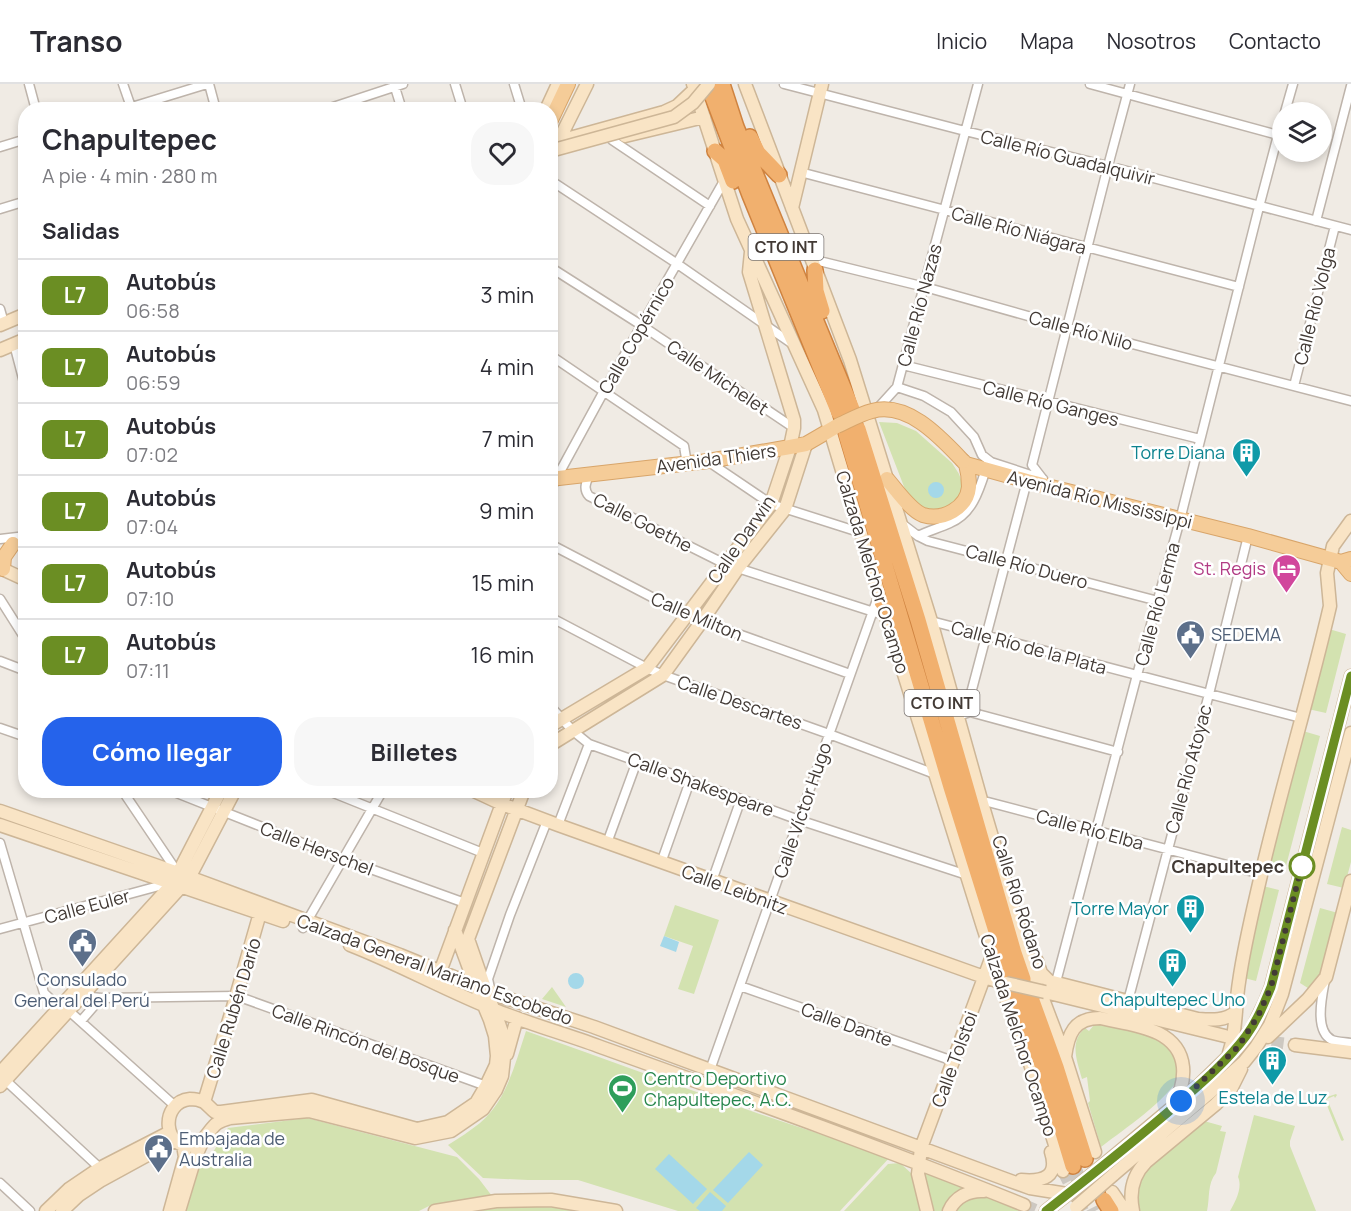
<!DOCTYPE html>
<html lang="es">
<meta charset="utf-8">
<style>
body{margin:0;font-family:Manrope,sans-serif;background:#f7f7f7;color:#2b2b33;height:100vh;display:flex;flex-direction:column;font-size:22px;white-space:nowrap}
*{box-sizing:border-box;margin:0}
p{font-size:20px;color:#7c7c81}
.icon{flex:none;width:33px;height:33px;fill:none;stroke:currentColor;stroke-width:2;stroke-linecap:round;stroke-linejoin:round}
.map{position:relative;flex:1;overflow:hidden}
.panel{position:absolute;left:18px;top:18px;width:540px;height:696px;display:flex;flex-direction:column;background:#fff;border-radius:24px;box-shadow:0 3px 9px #0003}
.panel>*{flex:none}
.badge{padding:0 12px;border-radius:9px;font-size:21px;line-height:39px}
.controls{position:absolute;left:1272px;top:18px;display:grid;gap:12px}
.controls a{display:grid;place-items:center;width:60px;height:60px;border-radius:50%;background:#fff;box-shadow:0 3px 9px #0003;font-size:30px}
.you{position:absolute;width:30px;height:30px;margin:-15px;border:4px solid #fff;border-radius:50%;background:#1a73e8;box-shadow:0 0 0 9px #1a73e833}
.map>.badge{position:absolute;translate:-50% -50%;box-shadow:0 0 0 3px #fff}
h2{padding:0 24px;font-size:22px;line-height:54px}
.round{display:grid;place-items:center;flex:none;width:63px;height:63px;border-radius:24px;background:#f7f7f7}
.head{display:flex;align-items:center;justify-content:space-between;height:102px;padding:0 24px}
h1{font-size:28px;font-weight:700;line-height:45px}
.cta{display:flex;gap:12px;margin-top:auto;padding:12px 24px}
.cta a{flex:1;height:69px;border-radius:24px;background:#2563eb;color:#fff;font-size:24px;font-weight:700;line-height:69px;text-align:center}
.cta a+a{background:#f7f7f7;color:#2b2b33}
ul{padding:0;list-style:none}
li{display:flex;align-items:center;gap:18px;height:72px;padding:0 24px;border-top:2px solid #e1e1e2}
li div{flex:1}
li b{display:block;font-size:22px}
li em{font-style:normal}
li .badge{min-width:66px;font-weight:700;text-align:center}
header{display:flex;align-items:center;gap:36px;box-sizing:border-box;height:84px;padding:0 30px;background:#fff;border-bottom:2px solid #e1e1e2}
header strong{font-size:28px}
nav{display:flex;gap:33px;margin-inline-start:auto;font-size:21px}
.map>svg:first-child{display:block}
.green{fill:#d3e2b0}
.water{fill:#a4d8e9}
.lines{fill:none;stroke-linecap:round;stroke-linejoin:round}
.secondary-tunnel{stroke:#cdc8c1;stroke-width:12;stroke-dasharray:12 6;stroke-linecap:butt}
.highway-tunnel{stroke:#cdc8c1;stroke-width:15;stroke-dasharray:15 8;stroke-linecap:butt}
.street-casing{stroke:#beb4ab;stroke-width:11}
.secondary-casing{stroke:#cdb697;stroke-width:15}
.primary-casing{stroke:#d8a56a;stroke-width:16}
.highway-casing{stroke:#cf8340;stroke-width:18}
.street{stroke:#fff;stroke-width:8}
.secondary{stroke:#f9e4c5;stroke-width:12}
.primary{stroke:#f5cc98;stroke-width:14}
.highway{stroke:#f1b06e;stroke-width:15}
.secondary-bridge-casing{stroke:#cdb697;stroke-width:15;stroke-linecap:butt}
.primary-bridge-casing{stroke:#d8a56a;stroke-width:16;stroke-linecap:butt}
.secondary-bridge{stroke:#f9e4c5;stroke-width:12}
.primary-bridge{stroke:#f5cc98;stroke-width:14}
.line-casing{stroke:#fff;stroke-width:14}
.line{stroke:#6b8e23;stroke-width:9}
.walk{stroke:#423a35;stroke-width:6;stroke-dasharray:0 10.8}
.stop-dot{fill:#fff;stroke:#6b8e23;stroke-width:3}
.labels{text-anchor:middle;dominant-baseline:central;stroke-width:5;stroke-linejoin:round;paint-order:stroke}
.shield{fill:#fff;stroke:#7b7572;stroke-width:1.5}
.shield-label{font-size:16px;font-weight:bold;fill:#423a35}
.street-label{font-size:18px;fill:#423a35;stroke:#fff}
.culture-label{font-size:18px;fill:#0d838f;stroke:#fff;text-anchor:end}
.hotel-label{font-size:18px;fill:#b23c85;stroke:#fff;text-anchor:end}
.service-label{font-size:18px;fill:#4e5e75;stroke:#fff;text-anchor:start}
.stop-label{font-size:18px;font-weight:bold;fill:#423a35;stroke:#fff;text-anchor:end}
.leisure-label{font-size:18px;fill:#27864d;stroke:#fff;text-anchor:start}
</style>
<header>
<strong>Transo</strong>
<nav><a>Inicio</a><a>Mapa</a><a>Nosotros</a><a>Contacto</a></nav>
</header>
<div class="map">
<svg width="1351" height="1127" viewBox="0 0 1351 1127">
<rect width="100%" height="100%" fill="#f0ebe4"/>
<!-- green -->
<path class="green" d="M879,338L897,339L916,347L952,379L959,390L962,398L961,408L955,419L945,427L928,428L908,413Z
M1329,545L1346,550L1326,629L1308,625Z
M1303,647L1320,652L1286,782L1269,778Z
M1342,650L1344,651L1306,797H1304Z
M1342,743L1351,746V778L1344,804L1327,800Z
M1263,802L1279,806L1256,897L1244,894Z
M675,821L719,836L694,910L678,905L693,862L664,852Z
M1320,824L1338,829L1322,888L1311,906L1300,899Z
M552,903L566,923L542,915Z
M1094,941H1106L1152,952L1160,955L1176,972L1180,993C1162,1020 1127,1043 1101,1063L1088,1019L1090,1017L1087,993L1082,995C1077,977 1069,958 1085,944L1089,947Z
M526,947C648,990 768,1036 891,1072L840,1127H678L578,1096H528L483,1094L448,1061C459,1054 470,1047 480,1039C507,1016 515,980 526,947Z
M1336,1010L1337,1011L1335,1014L1334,1012L1327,1015L1344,1056L1342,1057L1341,1056L1324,1014Z
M1254,1031L1295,1042L1290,1057V1062L1316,1127H1230C1235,1118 1243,1104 1238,1093Z
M307,1034L457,1073L479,1095L492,1112L429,1122L419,1127H186L196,1082L210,1073L228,1044Z
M1204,1037L1222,1042L1220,1047L1226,1048L1216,1089C1207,1100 1210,1114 1207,1127H1140L1138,1121L1137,1105L1139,1099L1148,1082Z
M900,1079L912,1090L922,1127H844L888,1080Z
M924,1087L973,1103L946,1127H932L922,1089Z
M981,1111L1026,1124L1022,1127H953L962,1115Z
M503,1122L574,1124L587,1127H478Z"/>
<!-- water -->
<path class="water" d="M928 406a8 8 0 1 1 16 0a8 8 0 1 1-16 0Z
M664,852L679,858L676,868L660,862Z
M568 897a8 8 0 1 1 16 0a8 8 0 1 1-16 0Z
M749,1068L763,1081L728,1119L713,1106Z
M669,1070L707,1105L693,1120L655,1085Z
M710,1108L726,1122L722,1127H700L696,1124Z"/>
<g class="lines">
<!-- secondary-tunnel -->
<path class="secondary-tunnel" d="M1236,953L1295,961
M1063,1087L1083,1127
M1024,1121L1038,1127"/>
<!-- highway-tunnel -->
<path class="highway-tunnel" d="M1073,1082L1078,1094L1095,1127"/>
<defs>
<path id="street" d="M29,0L36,26
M123,0L131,23
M209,0L216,26
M394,0L402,26
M455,0L463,26
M514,0L522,26
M784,0L965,47L1108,82L1351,146
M1090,0L1278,51
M122,26L207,0
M324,26L403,0
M1285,28L1293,0
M612,56L710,122
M0,63L26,55
M800,88L1239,203
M550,96L676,179L794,261
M0,125L26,117
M1316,137L1351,2
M811,175L925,203L1067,243L1351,317
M550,183L641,241L794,344
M0,225L4,239
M14,260L26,306
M550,271L684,362L687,380
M903,281L1200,355
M1294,302L1335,142
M897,303L924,312L951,328L974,353L982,371L991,378L1043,395
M877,325L897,303L978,0
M709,378L771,420L862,449
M589,391C586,399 583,405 589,412L725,480L877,529
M1042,394L1032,381L1108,82L1130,0
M550,406L604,307L724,97
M901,439L918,452L928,457L1158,517
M918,452C928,447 939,444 950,439C972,430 979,407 986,385
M0,455L26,452
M550,460L688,532L850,590
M0,515L26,556
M550,533L647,584L663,591L829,650L935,690
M931,537L1301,634
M0,577L26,587
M550,622L573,647L589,660L799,736L967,791
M957,632L970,613L1027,397
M958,632L970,628L1118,668
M0,644L26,653
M122,706L178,789
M169,706L343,775L465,819
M326,706L483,769
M988,718L1261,790
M558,741L589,660
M0,759L44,909L60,924
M607,759L637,677
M661,779L690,697
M712,797L741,715
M303,844L383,706
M0,845L170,799
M1325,896C1322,912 1314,947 1332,956C1337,958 1345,958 1351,959
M1056,898L1137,591L1180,436L1259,123L1282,36
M740,902L953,977
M490,904L488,895L510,831L547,737
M82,912L101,914L237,912L489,1003
M1128,917L1209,610L1248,452
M69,927L175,1022
M81,937L101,914
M3,994L103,1087
M722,1007L710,986L879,510
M0,1099L30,1127"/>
<path id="secondary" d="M693,0L737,135L824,326L879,510L983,843L1019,954L1028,973L1063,1087
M745,0L850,276L931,537L982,719L1024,861L1037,898
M546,26L558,0
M625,52L704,33
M561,54H570L664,28L677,22L695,5
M557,60L587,0
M792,124L822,0
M0,241L26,230
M0,266L26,255
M0,484L26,496
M550,642L647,584L771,420L790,363L794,344V336L749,188L751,168
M550,661L663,591L702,537L738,484L785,425L806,360
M472,706L502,720L558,741L984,893L1004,899
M0,727L178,789L400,871L503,913L594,943L1005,1095L1030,1104L1067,1110
M0,741L283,837
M455,846L473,895L490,936L495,952L497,972L496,981L486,1002L476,1019L448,1038L417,1045L312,1016L221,1028H215C211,1025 208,1021 204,1018C200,1016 195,1015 190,1015C159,1018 163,1068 194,1061C204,1058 207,1049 214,1042C218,1037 224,1036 230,1034L309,1027L415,1054L451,1047L483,1025L496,1006L502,992L505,965L503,951L497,934L486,907L468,855L524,706
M350,861C404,882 454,911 508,931C537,942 568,951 598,962C740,1013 883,1064 1024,1121
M1037,877L1041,889L1049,897L1198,935C1212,936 1225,937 1236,928
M440,888L507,706
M1045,908L1225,952
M1044,918L1065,973L1095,1068
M1268,953L1308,915L1326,893L1351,797
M1295,961L1351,968
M1229,969C1237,946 1235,922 1239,898C1244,862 1253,826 1261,791C1282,701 1309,613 1330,522L1327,489L1333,462L1351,437
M507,970L517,934
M1065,973C1068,950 1074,934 1100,934C1130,941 1179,943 1183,983C1184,996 1181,1008 1174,1019
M0,989L173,799L221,706
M0,1002L189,794L235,706
M204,1018L233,923L260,829
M1107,1078L1198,1002L1238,963L1253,943L1265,918L1271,903L1351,592
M1113,1091L1207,1011L1244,978L1256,963L1270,941L1282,910L1351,649
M1021,1096C1043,1098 1059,1093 1051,1068
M1112,1108L1125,1127
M46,1127L69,1105L100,1084L170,1048
M62,1127L79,1111L100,1097L175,1056
M170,1127L185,1073L183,1061
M179,1127L195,1074L203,1056
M435,1127L496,1117L551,1116L616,1127
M927,1127L918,1090L921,1064L992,872
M949,1127C955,1113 969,1106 984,1107
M1046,1127L1069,1109
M1133,1127C1129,1108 1132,1092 1146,1078L1216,1020L1231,1005L1241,985"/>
<path id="primary" d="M550,38L568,0
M963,377L966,380L1027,397L1248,452L1341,478L1351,475
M550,395L708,377L790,363L806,360L837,342
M887,395C896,405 910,426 923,431C943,437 967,424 969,403C969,395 968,387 966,380
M1341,478L1351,490
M3,485L4,473L13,460"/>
<path id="highway" d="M708,0L750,111L839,329
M722,0L736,43L852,325
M750,53L758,69L779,91
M715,67L725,76L733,97
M815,186L816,207L822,227
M858,345L918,536L1014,869L1023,895
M846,350L951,703L1010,892
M882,518L891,528L896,541
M1017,912L1044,986L1073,1082
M1031,914L1056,983L1085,1075
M1104,1116L1111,1127"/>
</defs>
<!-- street casing -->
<use href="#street" class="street-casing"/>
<!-- secondary casing -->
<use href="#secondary" class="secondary-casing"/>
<!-- primary casing -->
<use href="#primary" class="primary-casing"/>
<!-- highway casing -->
<use href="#highway" class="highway-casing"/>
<!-- street -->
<use href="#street" class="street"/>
<!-- secondary -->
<use href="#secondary" class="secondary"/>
<!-- primary -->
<use href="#primary" class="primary"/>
<!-- highway -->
<use href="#highway" class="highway"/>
<defs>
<path id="secondary-bridge" d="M550,67L674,33L693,19L709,0
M1006,899L1045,908
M1069,1109L1107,1078
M1076,1123L1113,1091"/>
<path id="primary-bridge" d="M837,342C848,337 860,330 872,327C908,317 941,354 963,377"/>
</defs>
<!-- secondary-bridge casing -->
<use href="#secondary-bridge" class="secondary-bridge-casing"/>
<!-- primary-bridge casing -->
<use href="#primary-bridge" class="primary-bridge-casing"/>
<!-- secondary-bridge -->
<use href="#secondary-bridge" class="secondary-bridge"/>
<!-- primary-bridge -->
<use href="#primary-bridge" class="primary-bridge"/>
</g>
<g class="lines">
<defs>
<path id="line" d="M1046,1127C1092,1091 1137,1055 1181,1017C1204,997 1228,976 1246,952C1257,937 1264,920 1271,903L1351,592"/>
</defs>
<!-- line casing -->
<use href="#line" class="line-casing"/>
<!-- line -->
<use href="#line" class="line"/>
<!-- walk -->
<path class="walk" d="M1181,1017L1238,963L1258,932L1271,903L1304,773L1302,782"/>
</g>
<!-- icons -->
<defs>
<symbol id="building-pin" viewBox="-11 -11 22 30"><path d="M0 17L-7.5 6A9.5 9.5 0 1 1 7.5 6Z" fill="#0f9aa8" stroke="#fff"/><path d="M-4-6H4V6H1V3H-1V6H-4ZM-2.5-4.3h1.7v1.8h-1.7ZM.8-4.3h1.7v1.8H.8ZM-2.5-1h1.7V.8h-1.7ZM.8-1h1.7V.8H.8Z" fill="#fff"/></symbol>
<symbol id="hotel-pin" viewBox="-11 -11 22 30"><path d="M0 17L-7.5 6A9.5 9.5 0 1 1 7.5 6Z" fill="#d1479c" stroke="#fff"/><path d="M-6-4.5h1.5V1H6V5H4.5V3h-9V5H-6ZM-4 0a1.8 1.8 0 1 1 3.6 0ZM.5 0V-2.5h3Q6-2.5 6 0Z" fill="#fff"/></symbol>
<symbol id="civic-pin" viewBox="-11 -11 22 30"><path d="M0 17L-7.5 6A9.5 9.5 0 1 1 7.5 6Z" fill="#5c6f8a" stroke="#fff"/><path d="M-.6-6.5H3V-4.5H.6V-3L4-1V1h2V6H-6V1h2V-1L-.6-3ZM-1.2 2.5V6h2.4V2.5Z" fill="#fff"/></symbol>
<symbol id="stadium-pin" viewBox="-11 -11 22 30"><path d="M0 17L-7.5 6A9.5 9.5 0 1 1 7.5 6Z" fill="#2e9e5b" stroke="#fff"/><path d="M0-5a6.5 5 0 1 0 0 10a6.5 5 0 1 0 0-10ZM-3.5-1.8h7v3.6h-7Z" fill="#fff"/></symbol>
</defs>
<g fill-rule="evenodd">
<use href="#building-pin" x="1230" y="352" width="33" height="45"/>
<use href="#hotel-pin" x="1270" y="468" width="33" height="45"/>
<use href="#civic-pin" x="1174" y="534" width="33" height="45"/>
<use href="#building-pin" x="1174" y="808" width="33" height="45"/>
<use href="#civic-pin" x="66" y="842" width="33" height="45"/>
<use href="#building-pin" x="1156" y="862" width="33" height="45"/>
<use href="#building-pin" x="1256" y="960" width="33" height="45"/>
<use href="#stadium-pin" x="606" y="988" width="33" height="45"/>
<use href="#civic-pin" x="142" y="1048" width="33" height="45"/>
</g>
<!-- markers -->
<circle class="stop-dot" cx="1302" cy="782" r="12"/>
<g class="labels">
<!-- shield labels -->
<g class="shield">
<rect x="748.5" y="150" width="75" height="26" rx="4.5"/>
<rect x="904.5" y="606" width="75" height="26" rx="4.5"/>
</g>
<g class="shield-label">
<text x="786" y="163">CTO INT</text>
<text x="942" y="619">CTO INT</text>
</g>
<!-- street labels -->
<g class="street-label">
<text transform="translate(1068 73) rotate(14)">Calle Río Guadalquivir</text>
<text transform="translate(1019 146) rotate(15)">Calle Río Niágara</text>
<text transform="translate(919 221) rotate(-75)">Calle Río Nazas</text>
<text transform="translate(1314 222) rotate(-76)">Calle Río Volga</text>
<text transform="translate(1081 246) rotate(15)">Calle Río Nilo</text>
<text transform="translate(636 251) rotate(-60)">Calle Copérnico</text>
<text transform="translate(718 293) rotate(34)">Calle Michelet</text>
<text transform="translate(1051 319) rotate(14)">Calle Río Ganges</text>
<text transform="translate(716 374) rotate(-8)">Avenida Thiers</text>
<text transform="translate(1100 415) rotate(14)">Avenida Río Mississippi</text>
<text transform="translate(643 438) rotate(27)">Calle Goethe</text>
<text transform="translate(741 455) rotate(-55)">Calle Darwin</text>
<text transform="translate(1027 482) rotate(15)">Calle Río Duero</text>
<text transform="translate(873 488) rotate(73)">Calzada Melchor Ocampo</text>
<text transform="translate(1157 520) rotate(-75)">Calle Río Lerma</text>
<text transform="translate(697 532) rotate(23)">Calle Milton</text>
<text transform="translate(1029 563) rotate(15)">Calle Río de la Plata</text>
<text transform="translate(740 618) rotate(19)">Calle Descartes</text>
<text transform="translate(1188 685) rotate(-75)">Calle Río Atoyac</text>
<text transform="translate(701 700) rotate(20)">Calle Shakespeare</text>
<text transform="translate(802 726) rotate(-71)">Calle Víctor Hugo</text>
<text transform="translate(1090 745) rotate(15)">Calle Río Elba</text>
<text transform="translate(317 764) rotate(21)">Calle Herschel</text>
<text transform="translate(735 805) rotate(20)">Calle Leibnitz</text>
<text transform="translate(1020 818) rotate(72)">Calle Río Ródano</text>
<text transform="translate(87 822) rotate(-15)">Calle Euler</text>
<text transform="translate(435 885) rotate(20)">Calzada General Mariano Escobedo</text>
<text transform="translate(233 924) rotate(-73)">Calle Rubén Darío</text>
<text transform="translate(847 940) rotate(20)">Calle Dante</text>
<text transform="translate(1019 951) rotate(72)">Calzada Melchor Ocampo</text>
<text transform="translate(366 959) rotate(20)">Calle Rincón del Bosque</text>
<text transform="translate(954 975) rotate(-70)">Calle Tolstoi</text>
</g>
<!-- culture labels -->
<g class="culture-label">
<text x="1225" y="368">Torre Diana</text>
<text x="1169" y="824">Torre Mayor</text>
<text x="1173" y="915" text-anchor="middle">Chapultepec Uno</text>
<text x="1273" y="1013" text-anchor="middle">Estela de Luz</text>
</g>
<!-- hotel labels -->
<g class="hotel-label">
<text x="1266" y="484">St. Regis</text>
</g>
<!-- service labels -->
<g class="service-label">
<text x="1211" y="550">SEDEMA</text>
<text x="82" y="895" text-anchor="middle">Consulado<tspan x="82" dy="21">General del Perú</tspan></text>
<text x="179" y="1054">Embajada de<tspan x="179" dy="21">Australia</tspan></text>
</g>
<!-- stop labels -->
<g class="stop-label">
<text x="1284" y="782">Chapultepec</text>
</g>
<!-- leisure labels -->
<g class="leisure-label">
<text x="644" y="994">Centro Deportivo<tspan x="644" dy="21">Chapultepec, A.C.</tspan></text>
</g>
</g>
</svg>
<div class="controls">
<a><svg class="icon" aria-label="layers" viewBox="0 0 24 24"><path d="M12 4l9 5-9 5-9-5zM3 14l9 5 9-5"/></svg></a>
</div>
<div class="you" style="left:1181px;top:1017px"></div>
<section class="panel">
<div class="head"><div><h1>Chapultepec</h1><p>A pie · 4 min · 280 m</p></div><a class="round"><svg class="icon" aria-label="heart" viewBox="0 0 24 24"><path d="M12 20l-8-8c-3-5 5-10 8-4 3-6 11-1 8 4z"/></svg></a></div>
<h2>Salidas</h2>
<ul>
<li><span class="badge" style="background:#6b8e23;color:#fff">L7</span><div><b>Autobús</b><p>06:58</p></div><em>3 min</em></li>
<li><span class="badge" style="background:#6b8e23;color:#fff">L7</span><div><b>Autobús</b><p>06:59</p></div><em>4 min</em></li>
<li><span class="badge" style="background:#6b8e23;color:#fff">L7</span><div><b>Autobús</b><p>07:02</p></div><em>7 min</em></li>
<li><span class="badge" style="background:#6b8e23;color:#fff">L7</span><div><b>Autobús</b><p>07:04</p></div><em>9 min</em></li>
<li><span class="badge" style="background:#6b8e23;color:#fff">L7</span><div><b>Autobús</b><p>07:10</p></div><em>15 min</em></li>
<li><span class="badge" style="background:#6b8e23;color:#fff">L7</span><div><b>Autobús</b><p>07:11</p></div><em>16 min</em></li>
</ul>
<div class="cta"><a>Cómo llegar</a><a>Billetes</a></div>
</section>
</div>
